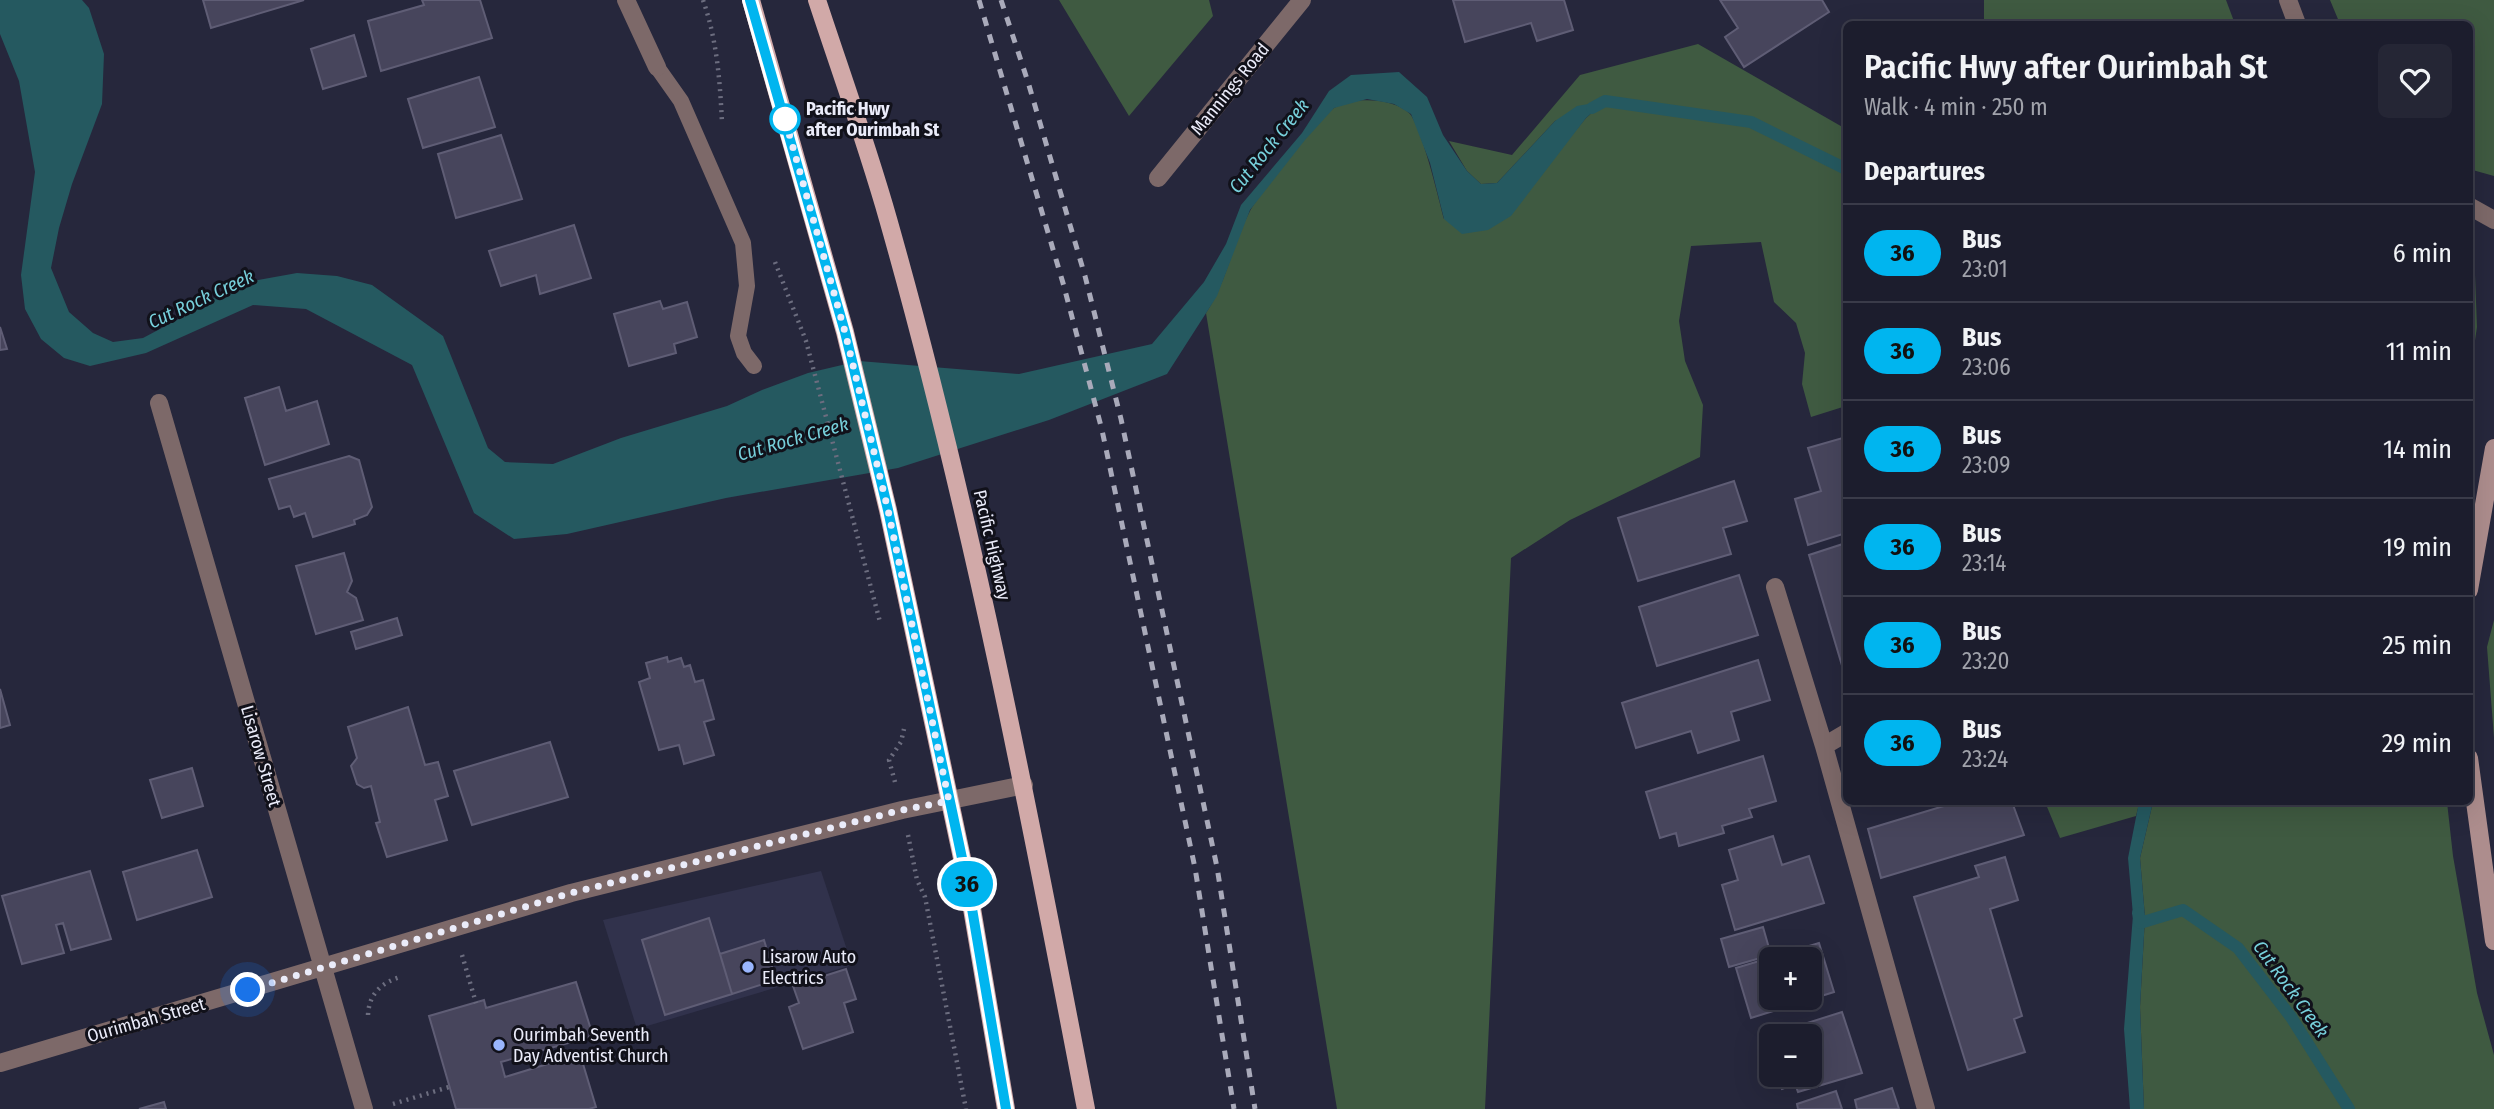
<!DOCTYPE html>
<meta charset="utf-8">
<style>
body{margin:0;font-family:"Fira Sans Condensed",sans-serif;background:#252635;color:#f1f3f6;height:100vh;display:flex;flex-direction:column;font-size:26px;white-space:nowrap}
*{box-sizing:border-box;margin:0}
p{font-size:23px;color:#a0a2aa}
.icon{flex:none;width:38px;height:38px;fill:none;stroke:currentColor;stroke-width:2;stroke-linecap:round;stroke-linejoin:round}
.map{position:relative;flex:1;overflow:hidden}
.drawer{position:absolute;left:1843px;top:21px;width:630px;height:784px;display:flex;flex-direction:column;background:#1c1d2d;border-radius:10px;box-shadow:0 7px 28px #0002,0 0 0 2px #3a3b49}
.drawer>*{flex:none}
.badge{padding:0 14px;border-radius:23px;font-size:24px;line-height:46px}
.buttons{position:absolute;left:1759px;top:947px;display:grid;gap:14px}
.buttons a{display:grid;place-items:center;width:63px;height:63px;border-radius:10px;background:#1c1d2d;box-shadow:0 7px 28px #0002,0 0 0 2px #3a3b49;font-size:35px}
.you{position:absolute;width:35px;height:35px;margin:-18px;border:5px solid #fff;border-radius:50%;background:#1a73e8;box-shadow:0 0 0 10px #1a73e833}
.map>.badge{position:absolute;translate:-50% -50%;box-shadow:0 0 0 4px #fff}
h2{padding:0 21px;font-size:26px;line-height:63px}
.round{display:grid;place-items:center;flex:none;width:74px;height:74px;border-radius:10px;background:#252635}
.overview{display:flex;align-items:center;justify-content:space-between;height:119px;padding:0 21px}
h1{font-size:33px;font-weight:600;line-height:52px}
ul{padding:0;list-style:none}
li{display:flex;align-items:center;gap:21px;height:98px;padding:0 21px;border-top:2px solid #3a3b49}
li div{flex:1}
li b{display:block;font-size:26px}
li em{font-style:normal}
li .badge{min-width:77px;font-weight:700;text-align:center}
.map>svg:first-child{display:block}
.built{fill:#31324c}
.green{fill:#3f5a41}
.water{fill:#255960}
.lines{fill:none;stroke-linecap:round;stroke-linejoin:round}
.stream{stroke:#255960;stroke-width:12}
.building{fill:#47455c;stroke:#5f5d75;stroke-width:2;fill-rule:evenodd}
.path{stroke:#6c6d7f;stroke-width:4.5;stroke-dasharray:2 5;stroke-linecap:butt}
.lane{stroke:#7d6969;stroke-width:16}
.street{stroke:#7d6969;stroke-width:18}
.secondary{stroke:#ad8d8d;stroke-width:18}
.primary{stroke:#d1a9a8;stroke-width:18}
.rail{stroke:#a9aaba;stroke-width:5;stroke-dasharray:9 9;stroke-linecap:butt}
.line-casing{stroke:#fff;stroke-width:16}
.line{stroke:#00b5ef;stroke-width:10}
.walk{stroke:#ebecfa;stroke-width:7;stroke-dasharray:0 12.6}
.stop-dot{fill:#fff;stroke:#00b5ef;stroke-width:3.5}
.poi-dot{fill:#99b5fd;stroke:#11111a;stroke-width:2.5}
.labels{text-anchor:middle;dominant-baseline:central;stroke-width:6;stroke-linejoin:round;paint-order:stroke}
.street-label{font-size:18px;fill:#ebecfa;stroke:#11111a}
.stop-label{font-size:18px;font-weight:bold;fill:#ebecfa;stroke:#11111a;text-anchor:start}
.poi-label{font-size:18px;fill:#ebecfa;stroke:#11111a;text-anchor:start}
.water-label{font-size:19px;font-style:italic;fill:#77d0db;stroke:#11111a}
</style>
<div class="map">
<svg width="2494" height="1109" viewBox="0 0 2494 1109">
<rect width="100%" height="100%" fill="#26273c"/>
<!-- built -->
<path class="built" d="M821,871L852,965L637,1029L603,920Z"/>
<!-- green -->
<path class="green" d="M1059,0H1209L1213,16L1129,116Z
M1984,0H2226L2235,24H1984Z
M2330,0H2494V176L2469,169V24H2340Z
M1698,44L1846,129V406L1811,417L1802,384L1805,353L1796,323L1774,302L1761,242L1691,246L1679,321L1685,361L1703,405L1700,457L1570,520L1511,558L1485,1109H1337L1206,313C1227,282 1232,244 1250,211C1258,195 1320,117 1334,108C1353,96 1393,98 1409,113C1421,124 1439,200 1444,219L1547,165L1586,118L1604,102L1555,121L1497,183L1481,184L1467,171L1449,141L1512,155L1580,75Z
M2469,245L2474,248L2477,327L2469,381Z
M2494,620V738L2487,647Z
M2045,802H2139V804L2136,816L2060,838Z
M2153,802H2447L2453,856L2477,993L2494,1055V1109H2144L2140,1007L2145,917L2140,858Z"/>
<!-- water -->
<path class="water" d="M0,0H82L89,8L104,54L102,104L72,184L59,228L51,268L69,312L93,333L113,342L143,338L190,313L235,284L297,273L337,276L372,285L443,336L488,448L505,462L553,464L621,438L727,406L762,390L808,373L859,361L1019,374L1152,344L1204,282L1226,244L1241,205L1302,133L1329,91L1351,75L1399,72L1427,97L1443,135L1467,171L1481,184L1497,183L1555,121L1577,106L1605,101L1586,118L1511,216L1488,230L1462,234L1444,219L1430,163L1411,114L1394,104L1367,99L1334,108L1305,140L1250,210L1217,296L1167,374L1049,420L898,468L726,498L567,534L514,539L474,513L412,365L306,309L253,305L146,353L90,366L64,358L41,339L25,309L21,275L35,172L19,81L0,34Z
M2139,802H2153L2140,858L2145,917L2140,1007L2144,1109H2130L2124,1029L2133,915L2128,858Z"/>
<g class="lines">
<!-- stream -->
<path class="stream" d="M1592,108L1605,101L1751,122L1846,169
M2138,913L2140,923L2183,910L2238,948L2291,1017L2349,1109"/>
</g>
<!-- building -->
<path class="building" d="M203,0H304L211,28Z
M422,0H480L492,38L381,71L368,21L424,5Z
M1453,0H1564L1573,30L1537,41L1531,23L1465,42Z
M1720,0H1822L1829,12L1744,67L1725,37L1738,28Z
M354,35L366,76L323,89L311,49Z
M479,77L495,127L423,148L408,99Z
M501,135L522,199L456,218L438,154Z
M574,225L591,278L540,294L536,275L501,286L489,251Z
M660,301L663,309L687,302L697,337L674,344L676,353L629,366L614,314Z
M0,327L7,349L0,350Z
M279,387L286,411L317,401L329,444L265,465L245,398Z
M1846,437V533L1808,545L1795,499L1821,491L1808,448Z
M349,456L359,460L372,507L367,515L354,520L355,524L313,537L305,513L294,517L290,506L279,509L269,479Z
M1734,481L1747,521L1723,528L1731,554L1638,581L1618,518Z
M1846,543V679L1809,555Z
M344,553L352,581L347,592L356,598L363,620L316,634L296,566Z
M1739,575L1758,635L1657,666L1639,607Z
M397,618L402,635L356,649L351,632Z
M667,657L668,662L681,658L684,667L690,665L695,682L703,680L714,719L704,722L714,755L684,764L679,745L659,750L639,682L650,678L646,663Z
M1758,660L1770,700L1731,712L1739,740L1698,753L1691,731L1636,748L1622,703Z
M0,689L10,725L0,728Z
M408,707L425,765L438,762L448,796L435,800L447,840L387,857L376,823L380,822L371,786L364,788L357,784L351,766L357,758L348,727Z
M550,742L568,797L472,825L454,771Z
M1763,756L1776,801L1749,809L1752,817L1722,826L1724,833L1679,846L1676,833L1660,838L1646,792Z
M192,768L203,806L162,818L150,780Z
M1957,802H2012L2024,835L1881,878L1868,829Z
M1773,836L1782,865L1809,856L1824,903L1735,930L1722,885L1738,880L1729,850Z
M197,850L212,897L137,920L123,872Z
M2005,857L2018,900L1990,909L2022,1016L2014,1019L2025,1052L1968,1070L1914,897L1979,877L1975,866Z
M90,871L111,939L71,950L63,923L56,925L64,953L22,964L2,896Z
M709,918L732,994L665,1015L642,940Z
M1763,927L1771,955L1729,967L1721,939Z
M764,940L776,980L732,994L720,954Z
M1819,943L1834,992L1751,1018L1736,968ZM1771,959H1810V998H1771Z
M846,969L856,999L844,1003L853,1032L803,1049L789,1007L799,1003L793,986Z
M576,982L593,1036L501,1062L505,1077L580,1054L596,1107L589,1109H456L429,1016L484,1000L486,1008Z
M1842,1012L1862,1073L1798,1092L1795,1084L1782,1089L1777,1074H1810V1036H1771V1054L1766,1036Z
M1892,1088L1899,1109H1857L1855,1100Z
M1836,1091L1842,1109H1798L1797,1104Z
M164,1102L166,1109H139Z"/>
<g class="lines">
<!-- path -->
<path class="path" d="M703,0C717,40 720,81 722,123
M775,262L806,341L880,622
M895,782L889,760L901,742L904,729
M908,835L917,880L925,897L966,1109
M462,955L476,1003
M368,1015C369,994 381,983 400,977
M393,1104L449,1087"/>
<!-- lane -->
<path class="lane" d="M657,67L681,101L743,243L747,286L738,336L744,353L754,366"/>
<!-- street -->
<path class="street" d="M626,0L657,67
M2288,0L2297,24
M1158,178L1302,0
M2469,206L2494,220
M159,403L364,1109
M1775,587L1824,746L1926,1109
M1824,746L1846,733
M0,1063L571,893L902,810L1024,785"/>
<!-- secondary -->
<path class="secondary" d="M2469,590L2494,448
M2469,758L2494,941"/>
<!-- primary -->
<path class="primary" d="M751,0L845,332L888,510L969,891L1006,1109
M817,0C841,73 867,145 888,219C971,511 1029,810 1086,1109"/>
<!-- rail -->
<path class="rail" d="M979,0L1063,283L1102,430L1195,868L1234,1109
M1001,0L1028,82L1085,276L1121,419L1217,867L1255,1109"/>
</g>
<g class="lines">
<defs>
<path id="line" d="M750,0L845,332L888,510L969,891L1006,1109"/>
</defs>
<!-- line casing -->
<use href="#line" class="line-casing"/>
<!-- line -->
<use href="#line" class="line"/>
<!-- walk -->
<path class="walk" d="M248,990L571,893L902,810L949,801L888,510L845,332L785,119"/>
</g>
<!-- markers -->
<circle class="stop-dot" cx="785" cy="119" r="14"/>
<g class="poi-dot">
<circle cx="748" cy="967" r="7"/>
<circle cx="499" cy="1045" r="7"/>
</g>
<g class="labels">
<!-- street labels -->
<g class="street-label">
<text transform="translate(1230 89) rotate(-51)">Mannings Road</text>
<text transform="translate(992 545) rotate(77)">Pacific Highway</text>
<text transform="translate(261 756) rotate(74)">Lisarow Street</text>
<text transform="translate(146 1020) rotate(-16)">Ourimbah Street</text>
</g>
<!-- stop labels -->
<g class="stop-label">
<text x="806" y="109">Pacific Hwy<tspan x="806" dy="21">after Ourimbah St</tspan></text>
</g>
<!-- poi labels -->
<g class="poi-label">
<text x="762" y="957">Lisarow Auto<tspan x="762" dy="21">Electrics</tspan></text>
<text x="513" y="1035">Ourimbah Seventh<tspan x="513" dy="21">Day Adventist Church</tspan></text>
</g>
<!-- water labels -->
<g class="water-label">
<text transform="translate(1269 146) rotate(-51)">Cut Rock Creek</text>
<text transform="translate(201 299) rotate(-25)">Cut Rock Creek</text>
<text transform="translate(793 439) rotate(-16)">Cut Rock Creek</text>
<text transform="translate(2291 989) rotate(54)">Cut Rock Creek</text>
</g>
</g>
</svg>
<div class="buttons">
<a>+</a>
<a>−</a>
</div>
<div class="you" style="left:248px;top:990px"></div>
<b class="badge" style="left:967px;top:884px;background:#00b5ef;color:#111">36</b>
<section class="drawer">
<div class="overview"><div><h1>Pacific Hwy after Ourimbah St</h1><p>Walk · 4 min · 250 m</p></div><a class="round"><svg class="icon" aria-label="heart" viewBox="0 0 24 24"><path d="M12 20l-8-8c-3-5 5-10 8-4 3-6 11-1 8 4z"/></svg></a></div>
<h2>Departures</h2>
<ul>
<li><span class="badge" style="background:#00b5ef;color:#111">36</span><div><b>Bus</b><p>23:01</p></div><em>6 min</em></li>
<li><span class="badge" style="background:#00b5ef;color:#111">36</span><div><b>Bus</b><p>23:06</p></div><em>11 min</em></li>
<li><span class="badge" style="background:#00b5ef;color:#111">36</span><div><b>Bus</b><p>23:09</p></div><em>14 min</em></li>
<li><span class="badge" style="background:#00b5ef;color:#111">36</span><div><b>Bus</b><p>23:14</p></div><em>19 min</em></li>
<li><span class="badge" style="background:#00b5ef;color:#111">36</span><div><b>Bus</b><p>23:20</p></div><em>25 min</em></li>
<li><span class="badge" style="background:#00b5ef;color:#111">36</span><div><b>Bus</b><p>23:24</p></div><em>29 min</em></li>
</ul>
</section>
</div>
